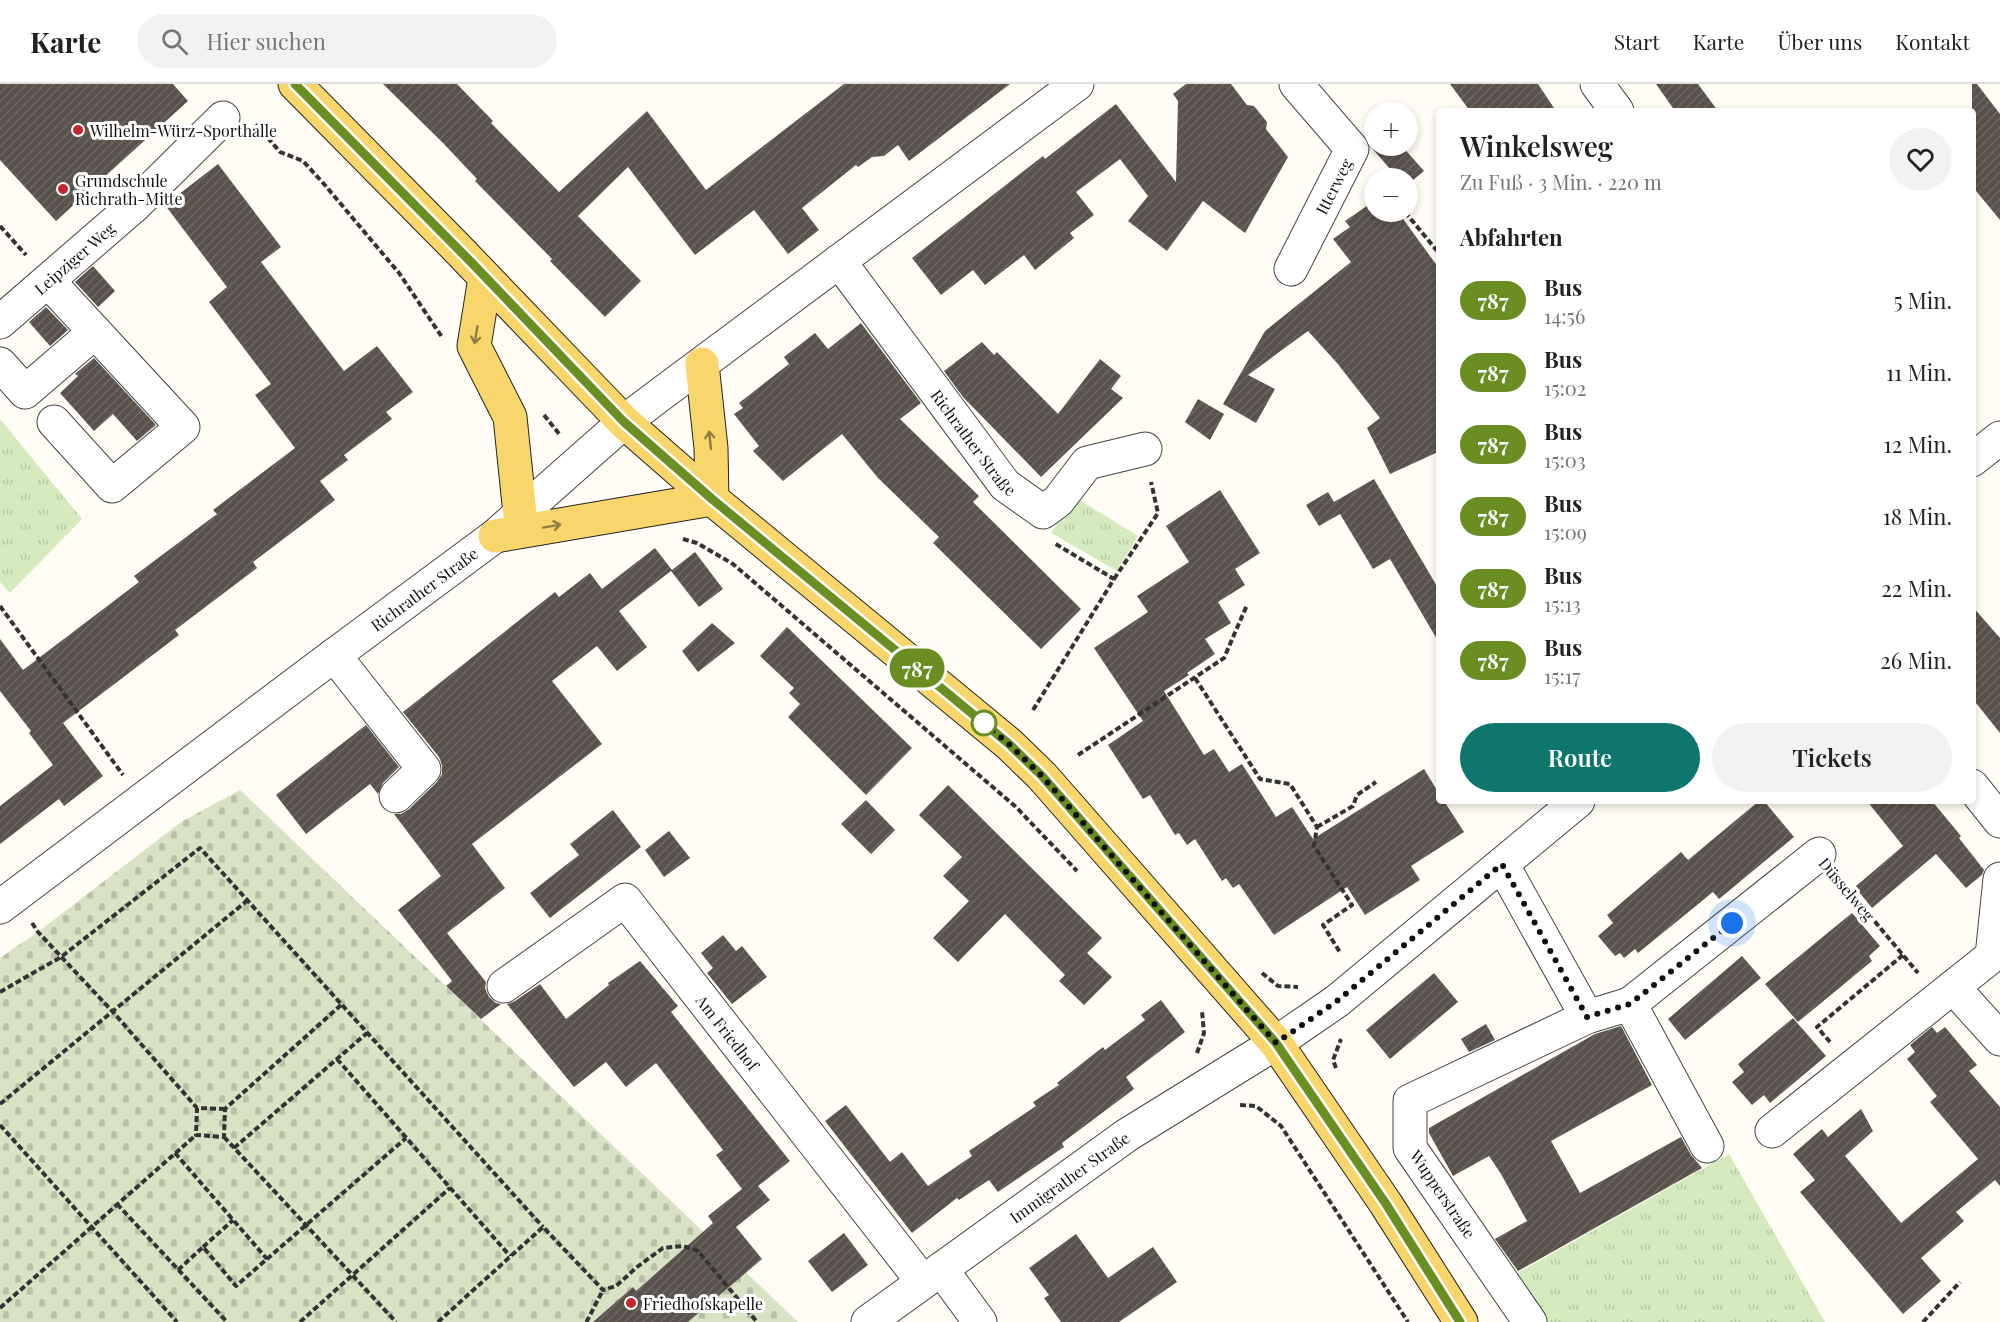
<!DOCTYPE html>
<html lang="de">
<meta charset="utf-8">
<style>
body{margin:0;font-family:"Playfair Display",serif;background:#f2f2f2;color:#222;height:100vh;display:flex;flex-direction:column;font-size:22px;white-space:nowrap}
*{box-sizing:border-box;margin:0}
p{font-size:20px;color:#767676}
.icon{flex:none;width:33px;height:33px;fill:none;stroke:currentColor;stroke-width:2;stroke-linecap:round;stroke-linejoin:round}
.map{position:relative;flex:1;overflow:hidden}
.panel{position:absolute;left:1436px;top:24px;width:540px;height:696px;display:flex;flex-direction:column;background:#fff;border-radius:6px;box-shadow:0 3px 9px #0003}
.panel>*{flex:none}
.badge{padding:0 12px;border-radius:20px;font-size:21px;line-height:39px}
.buttons{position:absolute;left:1364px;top:18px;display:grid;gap:12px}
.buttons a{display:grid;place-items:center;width:54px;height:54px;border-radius:50%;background:#fff;box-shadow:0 3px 9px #0003;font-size:30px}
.you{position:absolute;width:30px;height:30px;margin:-15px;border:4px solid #fff;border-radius:50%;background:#1a73e8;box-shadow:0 0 0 9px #1a73e833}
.map>.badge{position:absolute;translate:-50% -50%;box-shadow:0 0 0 3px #fff}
h2{padding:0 24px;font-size:22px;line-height:54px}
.round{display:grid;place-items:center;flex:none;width:63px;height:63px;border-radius:32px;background:#f2f2f2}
.head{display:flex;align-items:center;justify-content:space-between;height:102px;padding:0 24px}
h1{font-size:28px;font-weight:600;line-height:45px}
.button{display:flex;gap:12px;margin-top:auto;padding:12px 24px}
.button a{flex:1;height:69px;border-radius:36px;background:#0f766e;color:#fff;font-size:24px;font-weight:600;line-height:69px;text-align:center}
.button a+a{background:#f2f2f2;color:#222}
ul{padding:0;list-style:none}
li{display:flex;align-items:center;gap:18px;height:72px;padding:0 24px}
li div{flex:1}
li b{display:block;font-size:22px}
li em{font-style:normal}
li .badge{min-width:66px;font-weight:700;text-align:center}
header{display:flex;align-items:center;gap:36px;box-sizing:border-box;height:84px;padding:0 30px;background:#fff;border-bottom:2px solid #e0e0e0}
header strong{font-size:28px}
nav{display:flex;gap:33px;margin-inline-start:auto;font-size:21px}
.search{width:420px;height:54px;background:#f2f2f2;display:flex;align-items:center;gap:15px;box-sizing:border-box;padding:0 21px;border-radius:33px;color:#767676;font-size:22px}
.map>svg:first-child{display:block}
.cemetery{fill:url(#cemetery-stones)}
.park{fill:url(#park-tufts)}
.building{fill:url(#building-hatch)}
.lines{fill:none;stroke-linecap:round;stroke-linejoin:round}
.minor-casing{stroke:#444;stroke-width:35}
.major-casing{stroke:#222;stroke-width:35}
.path{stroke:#333;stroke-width:4;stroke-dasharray:6 3;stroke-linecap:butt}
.minor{stroke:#fff;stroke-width:33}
.major{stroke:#f9d66b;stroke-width:33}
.oneway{stroke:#917d42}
.line-casing{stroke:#fff;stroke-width:14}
.line{stroke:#6b8e23;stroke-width:9}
.walk{stroke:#111;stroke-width:6;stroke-dasharray:0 10.8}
.poi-dot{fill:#c4262e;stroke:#fff;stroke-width:2}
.stop-dot{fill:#fff;stroke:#6b8e23;stroke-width:3}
.labels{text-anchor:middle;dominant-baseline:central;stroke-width:6;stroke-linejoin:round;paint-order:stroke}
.poi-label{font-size:16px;fill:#111;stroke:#fff;text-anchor:start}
.street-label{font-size:16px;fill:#111;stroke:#fff}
</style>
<header>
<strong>Karte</strong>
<div class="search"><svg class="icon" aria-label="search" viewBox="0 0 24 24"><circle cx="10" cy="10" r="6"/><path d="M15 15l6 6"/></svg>Hier suchen</div>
<nav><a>Start</a><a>Karte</a><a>Über uns</a><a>Kontakt</a></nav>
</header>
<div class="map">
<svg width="2000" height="1238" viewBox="0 0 2000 1238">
<defs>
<pattern id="cemetery-stones" width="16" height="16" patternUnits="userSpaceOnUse" patternTransform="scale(1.5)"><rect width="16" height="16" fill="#d9e3c4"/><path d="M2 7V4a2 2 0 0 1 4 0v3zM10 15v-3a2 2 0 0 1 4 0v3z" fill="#b9c2a7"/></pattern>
<pattern id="park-tufts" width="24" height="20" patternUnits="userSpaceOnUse" patternTransform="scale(1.5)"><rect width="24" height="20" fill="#d5ebbd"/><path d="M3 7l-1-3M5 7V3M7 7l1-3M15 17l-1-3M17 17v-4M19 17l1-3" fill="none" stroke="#b6c8a1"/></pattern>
<pattern id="building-hatch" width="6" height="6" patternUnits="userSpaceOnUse" patternTransform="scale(1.5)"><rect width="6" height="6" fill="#5a524d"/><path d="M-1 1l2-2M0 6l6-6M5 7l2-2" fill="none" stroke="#6d6662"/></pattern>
</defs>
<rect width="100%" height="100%" fill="#fffdf5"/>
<!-- cemetery -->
<path class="cemetery" d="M240,706L798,1238H0V874L38,848L181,738Z"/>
<!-- park -->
<path class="park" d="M0,335L82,435L10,509L0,498Z
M1073,412L1138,452L1117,487L1051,449Z
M1729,1070L1825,1238H1533L1503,1197Z"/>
<!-- building -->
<path class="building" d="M0,0H173L188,17L56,137L0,76Z
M383,0H457L493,37L491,39L559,108L647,27L706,106L844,0H1010L909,77L898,61L884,72L872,73L858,83L856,81L802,124L819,146L788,170L754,126L695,171L628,83L578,132L641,197L605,233L550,177L552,175L475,97L477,95L443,59Z
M1186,0H1231L1247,21L1254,22L1267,38L1266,45L1288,73L1245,149L1203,117L1167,167L1128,137L1148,112L1120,75L1076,108L1094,131L1070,149L1074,154L1035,186L1024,171L985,201L973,186L941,211L912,174L1043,72L1045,75L1116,20L1176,98L1178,17L1173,10Z
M1450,0H1538L1556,27H1470Z
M1656,0H1698L1718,27H1675Z
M1972,0H1977L2000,30V136L1972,102Z
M1370,62H1402L1424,87L1407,101V94H1398Z
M218,80L281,163L261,178L344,287L377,262L413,308L386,328L392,335L344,371L348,376L320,397L335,416L253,478L257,484L175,546L179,551L63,639L103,692L64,722L59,715L0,760V722L53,681L29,649L31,647L0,607V555L23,586L139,498L134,492L217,430L213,426L295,364L255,311L271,300L209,218L227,203L165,121Z
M1374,117V128H1398L1438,183V368L1390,390L1367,344L1380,334L1337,279L1308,247L1248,291L1275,305L1256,339L1223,320L1265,247L1351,178L1333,155L1350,143L1345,137Z
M93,182L115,207L98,223L75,198Z
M46,223L68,246L50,262L29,238Z
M861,239L921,319L900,335L979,412L973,418L1081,525L1041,565L933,459L939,453L878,394L842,350L783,397L753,367L759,362L734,330L743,324L739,319L789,280L784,273L815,249L828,265Z
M982,258L994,271L997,268L1058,330L1100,275L1121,292L1111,305L1123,314L1041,393L963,313L944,287Z
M94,274L156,341L137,357L113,330L94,347L60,309L78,292L75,290Z
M1198,315L1224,330L1210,356L1185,338Z
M1374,395L1438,504V557L1390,475L1373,485L1340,430L1319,442L1306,421L1328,408L1334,418Z
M1220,406L1260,469L1235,485L1245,501L1218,518L1231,539L1205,555L1215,570L1187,589L1189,591L1164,607L1204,671L1214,665L1229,688L1242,680L1276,733L1292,723L1313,755L1424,685L1438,708V717H1444L1464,748L1411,782L1420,796L1365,831L1347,803L1274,851L1239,800L1233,804L1226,794L1222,797L1195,755L1187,761L1179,749L1175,751L1150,711L1143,715L1108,661L1143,637L1094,564L1148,528L1137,512L1189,478L1166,442Z
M655,464L672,486L695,468L723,505L699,523L671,487L619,527L647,563L617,587L597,562L552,597L602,660L472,760L505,804L447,849L486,898L485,904L489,913L496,919L501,920L481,935L446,902L452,897L398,826L441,792L394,730H401L409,725L437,698L442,690V681L439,673L403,628L555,508L559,513L590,489L602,505Z
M1972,522L2000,554V649L1972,614Z
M712,539L735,559L698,588L682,567Z
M787,543L912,664L866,711L788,633L800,620L789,609L794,604L760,572Z
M366,641L399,683L383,699L378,710L370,700L306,750L276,711Z
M948,701L1102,854L1087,869L1112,893L1084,921L1059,897L1065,891L1005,830L958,878L933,854L969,817L943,792L962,773L919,731Z
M866,716L895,746L871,770L841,740Z
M1759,717H1764L1794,753L1719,815L1713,808L1638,869L1635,865L1624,874L1620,869L1615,872L1598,852L1613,839L1607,831L1681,768L1688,776Z
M1867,717H1932L1961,752L1959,754L1984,786L1982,791L1966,804L1936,770L1872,824L1855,803L1903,762Z
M613,726L641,763L550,834L530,809L579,771L570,760Z
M669,747L690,774L664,793L645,766Z
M1852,829L1880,862L1869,872L1872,877L1798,938L1765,900Z
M723,851L736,867L742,862L767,893L732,920L707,889L713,884L701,869Z
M1742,872L1761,894L1685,956L1668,935Z
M640,877L678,922L671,928L790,1077L758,1102L770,1116L736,1143L762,1175L688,1238H593L633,1203L636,1207L713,1139L708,1132L742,1105L716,1071L723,1066L656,979L626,1003L606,978L574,1003L507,920L515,917L540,900L566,935L609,901L608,899Z
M1434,889L1458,918L1390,975L1366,946Z
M1161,916L1185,948L1126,993L1134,1005L1062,1059L1064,1063L998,1108L989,1096L959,1116L957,1114L912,1149L825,1037L846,1021L890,1078L902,1068L928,1102L972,1072L969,1067L1036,1022L1033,1018L1059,1001L1057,999L1103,963L1105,966L1145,936L1141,931Z
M1793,934L1826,972L1770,1019L1764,1011L1752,1021L1732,998L1744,988L1738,980Z
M1486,940L1495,956L1469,968L1461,955Z
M1621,942L1652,1001L1551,1057L1580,1109L1681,1053L1691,1071L1702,1084L1518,1187L1495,1155L1527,1137L1501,1090L1489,1072L1453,1092L1429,1049V1044L1595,950Z
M1932,943L1937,949L1945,943L1977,981L1969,987L2000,1023V1102L1995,1096L1956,1128L1964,1137L1921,1174L1941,1197L1903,1230L1800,1108L1815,1096L1793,1070L1822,1045L1828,1053L1861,1025L1873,1047L1845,1072L1901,1139L1978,1075L1930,1018L1937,1012L1907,975L1915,968L1910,961Z
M844,1149L868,1181L832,1208L808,1177Z
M1076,1150L1108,1194L1153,1163L1177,1198L1119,1238H1061L1044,1214L1049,1211L1029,1184Z"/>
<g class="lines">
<defs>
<g id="minor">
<path d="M1597,0L1617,27"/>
<path id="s1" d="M839,177L1005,401L1043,428L1058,417L1087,379L1145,365"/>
<path id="s2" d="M1291,185L1352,65L1296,0"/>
<path d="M48,197L183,343L112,402L54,338"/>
<path id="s3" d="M0,238L135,121L223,34"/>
<path d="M0,280L25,308L95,248"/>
<path d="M1972,376L2000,354"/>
<path d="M334,571L424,685L396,712"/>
<path d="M1972,702L2000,737"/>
<path d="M1502,780L1587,933"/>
<path id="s4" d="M0,823L317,584L495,452L624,338L661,310L1077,0"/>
<path id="s5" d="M504,902L625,816L923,1198"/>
<path d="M1953,903L2000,955"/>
<path d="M1630,920L1707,1062"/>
<path d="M1772,1047L1992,872L2000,795"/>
<path d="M941,1185L980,1238"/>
<path id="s6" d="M868,1238L1127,1051L1276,959L1337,917L1578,717"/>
<path d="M1530,1238L1410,1064V1017L1587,933L1630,920L1819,770"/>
</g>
<path id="major" d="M295,0L454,161L624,338L712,415L1009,660L1042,692L1276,959L1386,1120L1461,1238
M485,194L474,262L510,333L520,430
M702,280L711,364L712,415
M495,452L712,415"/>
</defs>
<!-- minor casing -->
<use href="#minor" class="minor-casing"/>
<!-- major casing -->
<use href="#major" class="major-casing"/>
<!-- path -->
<path class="path" d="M256,40L280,68L303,77L324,100L399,189L442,253
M1405,128L1438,168
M0,142L26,171
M544,331L560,351
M683,455L697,459L733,480L1016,723L1077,787
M1114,495L1158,429L1151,398
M0,522L123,691
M1195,594L1260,695L1290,700L1317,743L1314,762L1352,821L1323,841L1341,870
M1033,626L1114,495L1054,459
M1078,671L1224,574L1247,521
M1317,743L1353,722L1357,711L1376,698
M1840,796L1918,889
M32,839L38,848L113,928L197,1024
M1262,889L1278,902L1298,903
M0,908L61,873L200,764L543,1143
M1830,958L1817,943L1903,871
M1197,969L1204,949L1202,927
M337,975L510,1172
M1336,984L1333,976L1341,955
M0,1020L248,816
M1240,1021L1256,1022L1281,1042L1408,1238
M225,1025L197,1024L196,1051L224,1053L225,1025L341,921
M0,1041L177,1238
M224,1053L396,1238
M234,1064L367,949
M175,1069L267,1175
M117,1120L227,1238
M203,1163L233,1136
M178,1186L203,1163L236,1202L406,1054
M0,1224L196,1051
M300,1238L450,1104
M438,1238L543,1143L603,1206L616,1202L637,1183L663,1164L683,1162L698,1167L757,1238
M588,1238L587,1237L603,1206
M1923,1238L1960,1198"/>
<!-- minor -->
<use href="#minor" class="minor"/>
<!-- major -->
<use href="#major" class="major"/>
</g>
<!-- one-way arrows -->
<defs><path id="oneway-shaft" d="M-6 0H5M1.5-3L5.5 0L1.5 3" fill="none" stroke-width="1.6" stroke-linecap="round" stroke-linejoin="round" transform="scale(1.5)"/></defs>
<g class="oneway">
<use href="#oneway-shaft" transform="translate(476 251) rotate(99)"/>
<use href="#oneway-shaft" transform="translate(710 356) rotate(-96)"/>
<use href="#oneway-shaft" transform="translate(552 442) rotate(-10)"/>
</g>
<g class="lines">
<defs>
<path id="line" d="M295,0L470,177L624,338L712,415L1009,660L1042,692L1276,959L1386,1120L1460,1238"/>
</defs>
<!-- line casing -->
<use href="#line" class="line-casing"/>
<!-- line -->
<use href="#line" class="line"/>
<!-- walk -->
<path class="walk" d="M984,639L980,636L1009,660L1042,692L1276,959L1337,917L1502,780L1587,933L1630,920L1732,839"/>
</g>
<!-- markers -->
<g class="poi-dot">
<circle cx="78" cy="46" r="6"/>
<circle cx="63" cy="105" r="6"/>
<circle cx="631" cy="1219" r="6"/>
</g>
<circle class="stop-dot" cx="984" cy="639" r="12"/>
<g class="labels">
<!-- poi labels -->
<g class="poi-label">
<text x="90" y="46">Wilhelm-Würz-Sporthalle</text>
<text x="75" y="96">Grundschule<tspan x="75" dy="18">Richrath-Mitte</tspan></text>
<text x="643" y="1219">Friedhofskapelle</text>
</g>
<!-- street labels -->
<g class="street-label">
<text stroke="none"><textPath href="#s2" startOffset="93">Itterweg</textPath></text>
<text stroke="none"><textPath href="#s3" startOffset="98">Leipziger Weg</textPath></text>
<text stroke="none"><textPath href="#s1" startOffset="226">Richrather Straße</textPath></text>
<text stroke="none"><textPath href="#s4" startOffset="530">Richrather Straße</textPath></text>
<text transform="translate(1847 805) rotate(50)">Düsselweg</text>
<text stroke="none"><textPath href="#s5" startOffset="316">Am Friedhof</textPath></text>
<text stroke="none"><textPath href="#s6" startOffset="248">Immigrather Straße</textPath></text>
<text transform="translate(1443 1110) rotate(56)">Wupperstraße</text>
</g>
</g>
</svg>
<div class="buttons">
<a>+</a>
<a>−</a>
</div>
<div class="you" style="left:1732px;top:839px"></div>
<b class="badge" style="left:917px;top:584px;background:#6b8e23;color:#fff">787</b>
<section class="panel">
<div class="head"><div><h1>Winkelsweg</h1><p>Zu Fuß · 3 Min. · 220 m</p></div><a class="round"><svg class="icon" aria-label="heart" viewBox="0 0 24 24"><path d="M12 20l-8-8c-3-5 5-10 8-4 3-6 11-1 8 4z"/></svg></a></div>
<h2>Abfahrten</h2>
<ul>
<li><span class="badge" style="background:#6b8e23;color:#fff">787</span><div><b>Bus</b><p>14:56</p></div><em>5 Min.</em></li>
<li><span class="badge" style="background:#6b8e23;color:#fff">787</span><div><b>Bus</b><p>15:02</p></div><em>11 Min.</em></li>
<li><span class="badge" style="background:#6b8e23;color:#fff">787</span><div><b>Bus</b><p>15:03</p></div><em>12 Min.</em></li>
<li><span class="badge" style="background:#6b8e23;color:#fff">787</span><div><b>Bus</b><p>15:09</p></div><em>18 Min.</em></li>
<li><span class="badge" style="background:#6b8e23;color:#fff">787</span><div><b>Bus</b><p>15:13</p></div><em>22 Min.</em></li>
<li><span class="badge" style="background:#6b8e23;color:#fff">787</span><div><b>Bus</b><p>15:17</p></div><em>26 Min.</em></li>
</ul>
<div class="button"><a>Route</a><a>Tickets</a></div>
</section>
</div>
